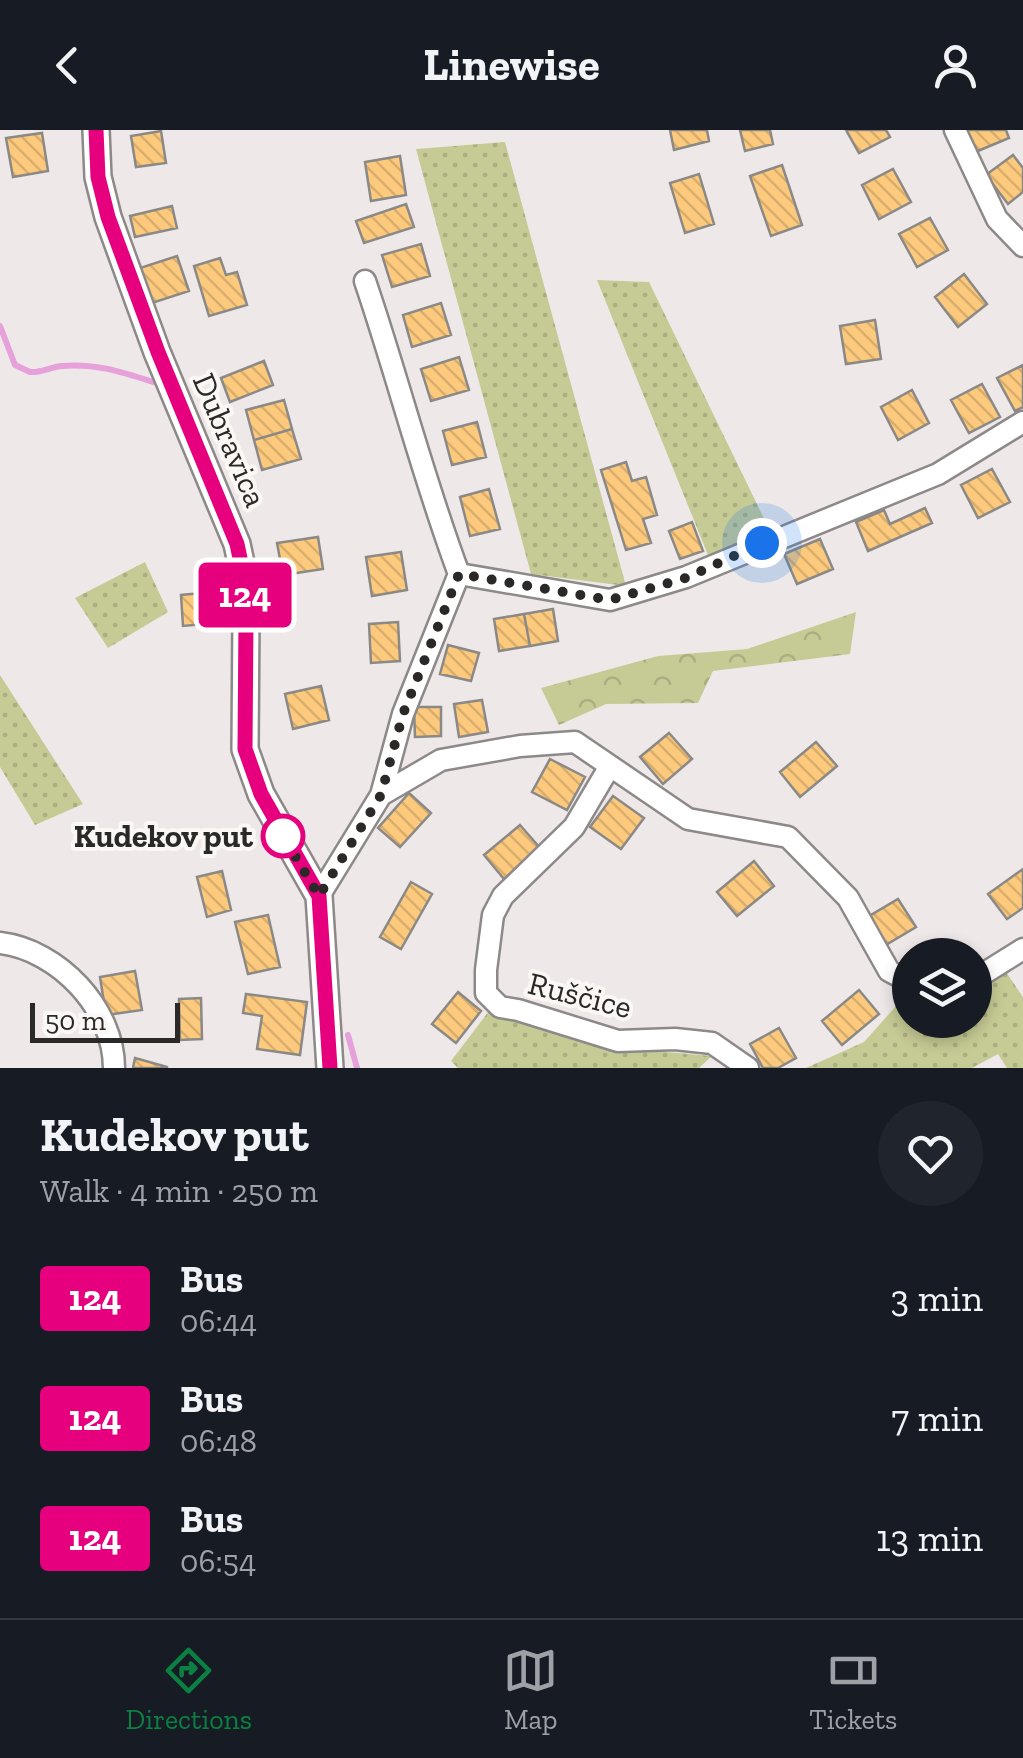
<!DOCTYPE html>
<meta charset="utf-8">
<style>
body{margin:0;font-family:"Zilla Slab",serif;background:#20242c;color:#f1f3f6;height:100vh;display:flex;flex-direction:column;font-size:38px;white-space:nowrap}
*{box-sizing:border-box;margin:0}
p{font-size:32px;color:#9ea1a6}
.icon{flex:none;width:55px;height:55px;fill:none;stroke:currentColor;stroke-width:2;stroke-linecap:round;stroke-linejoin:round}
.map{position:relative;height:938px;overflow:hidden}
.side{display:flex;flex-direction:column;background:#171b24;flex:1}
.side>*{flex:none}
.badge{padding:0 20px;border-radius:8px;font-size:35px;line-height:65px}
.tools{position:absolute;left:892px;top:808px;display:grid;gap:20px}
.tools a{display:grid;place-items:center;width:100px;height:100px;border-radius:50%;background:#171b24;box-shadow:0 5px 15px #0003;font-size:50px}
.scale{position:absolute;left:30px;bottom:25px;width:150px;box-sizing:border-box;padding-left:10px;border:5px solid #2a2928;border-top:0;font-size:28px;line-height:35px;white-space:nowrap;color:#2a2928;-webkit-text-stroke:8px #fbf7f5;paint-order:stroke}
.you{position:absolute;width:50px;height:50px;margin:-25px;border:8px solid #fff;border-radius:50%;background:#1a73e8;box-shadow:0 0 0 15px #1a73e833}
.map>.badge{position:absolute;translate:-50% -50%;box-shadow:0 0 0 5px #fff}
.round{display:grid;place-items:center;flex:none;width:105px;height:105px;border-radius:52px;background:#20242c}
.overview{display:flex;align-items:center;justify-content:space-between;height:170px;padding:0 40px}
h1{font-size:48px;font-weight:700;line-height:75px}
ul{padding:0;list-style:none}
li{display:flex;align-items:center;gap:30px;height:120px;padding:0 40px}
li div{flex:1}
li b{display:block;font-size:38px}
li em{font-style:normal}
li .badge{min-width:110px;font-weight:700;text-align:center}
header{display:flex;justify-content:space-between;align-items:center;height:130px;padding:0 40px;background:#171b24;font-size:45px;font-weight:700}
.tabs{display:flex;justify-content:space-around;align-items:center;height:140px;border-top:2px solid #363941;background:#171b24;font-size:28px;color:#9ea1a6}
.tabs a{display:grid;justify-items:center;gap:5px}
.tabs .current{color:#0b8043}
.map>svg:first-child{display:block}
.grass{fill:url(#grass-dots)}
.forest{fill:url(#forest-crowns)}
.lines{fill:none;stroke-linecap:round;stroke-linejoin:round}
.stream{stroke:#e7a1da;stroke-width:6}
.building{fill:url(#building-back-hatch);stroke:#8b8986;stroke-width:2.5}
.minor-casing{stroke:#8d8988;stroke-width:25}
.tertiary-casing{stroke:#8d8988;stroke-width:30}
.minor{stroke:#fff;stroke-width:20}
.tertiary{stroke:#fff;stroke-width:25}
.line-casing{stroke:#fff;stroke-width:22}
.line{stroke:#e6007e;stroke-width:15}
.walk{stroke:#2a2928;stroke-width:10;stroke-dasharray:0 18}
.stop-dot{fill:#fff;stroke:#e6007e;stroke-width:5}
.labels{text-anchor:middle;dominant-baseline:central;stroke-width:8;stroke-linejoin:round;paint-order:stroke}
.street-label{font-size:32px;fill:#2a2928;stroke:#fbf7f5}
.stop-label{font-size:32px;font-weight:bold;fill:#2a2928;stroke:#fbf7f5;text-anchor:end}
</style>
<header><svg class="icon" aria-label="back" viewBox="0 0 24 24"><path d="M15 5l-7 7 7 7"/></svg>Linewise<svg class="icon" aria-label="person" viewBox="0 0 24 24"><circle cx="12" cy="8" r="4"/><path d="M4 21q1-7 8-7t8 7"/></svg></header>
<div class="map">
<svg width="1023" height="938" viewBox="0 0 1023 938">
<defs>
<pattern id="grass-dots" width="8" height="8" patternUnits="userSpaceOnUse" patternTransform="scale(2.5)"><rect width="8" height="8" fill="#c6cb95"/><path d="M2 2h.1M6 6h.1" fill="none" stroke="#aaae80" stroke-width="1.8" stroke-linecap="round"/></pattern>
<pattern id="forest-crowns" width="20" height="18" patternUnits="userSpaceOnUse" patternTransform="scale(2.5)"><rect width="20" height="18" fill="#c6cb95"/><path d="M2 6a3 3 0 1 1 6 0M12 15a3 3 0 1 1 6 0" fill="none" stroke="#aaae80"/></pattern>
<pattern id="building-back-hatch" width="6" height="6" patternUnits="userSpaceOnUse" patternTransform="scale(2.5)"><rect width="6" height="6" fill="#fdca7d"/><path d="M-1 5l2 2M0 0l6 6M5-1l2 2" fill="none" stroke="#d9ae6c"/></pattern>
</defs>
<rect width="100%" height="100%" fill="#eee9e8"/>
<!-- grass -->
<path class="grass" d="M505,12L626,456L531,444L416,19Z
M597,150L649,152L773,407L712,435Z
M145,432L168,482L108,518L75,468Z
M0,545L83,674L35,695L0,637Z
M1004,839L1023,867V938H1007L998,924L972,938H806L864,912L897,875L910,872V890H975V855Z
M489,881L620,918L712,926L699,938H458L451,931Z"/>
<!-- forest -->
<path class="forest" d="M856,482L850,524L713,541L698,573L606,574L559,595L541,558L658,526L747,519Z"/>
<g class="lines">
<!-- stream -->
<path class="stream" d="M0,196L15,235L30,242C42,243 50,237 62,236C95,233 122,242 153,252
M348,905L357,938"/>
</g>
<!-- building -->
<path class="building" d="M670,0H707L709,11L674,20Z
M740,0H770L773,14L745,21Z
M846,0H886L890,7L859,23Z
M963,0H1006L1009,8L973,23Z
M161,1L166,33L136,37L131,6Z
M42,3L48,41L13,47L6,8Z
M1013,25L1023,38V62L1008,74L986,45Z
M400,26L406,65L371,71L365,32Z
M782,35L802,95L771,106L750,46Z
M893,39L911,72L879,89L862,55Z
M699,44L714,94L685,103L670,53Z
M406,74L414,97L364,113L356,91Z
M172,76L177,98L135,107L130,86Z
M930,88L948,120L917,137L899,104Z
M421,114L430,146L392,157L382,125Z
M177,126L189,161L152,173L140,138Z
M220,128L226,145L237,142L247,175L209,186L194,136Z
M964,144L987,174L958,197L935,167Z
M441,173L451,205L412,217L403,185Z
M875,190L881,229L846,234L840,196Z
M459,227L469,260L431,271L421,239Z
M264,231L273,255L230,272L221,248Z
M1023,235V277L1015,281L997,248Z
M982,254L1000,287L969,303L951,270Z
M912,260L929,293L898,310L881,277Z
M284,270L292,299L254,310L246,280Z
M477,292L486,327L452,335L443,301Z
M292,299L301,329L262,340L254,310Z
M626,332L632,351L646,347L657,385L643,389L651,413L626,420L601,340Z
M992,339L1010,372L978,388L961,355Z
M489,359L500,399L470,406L460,367Z
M925,378L932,393L868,421L856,392L884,380L890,394Z
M692,392L703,421L680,429L669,401Z
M318,407L323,439L283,445L277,413Z
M820,409L833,439L797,454L784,424Z
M401,422L407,460L372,466L366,427Z
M212,462L215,493L183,496L181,465Z
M553,479L558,511L530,516L524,484Z
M524,484L530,516L499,521L494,489Z
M398,492L400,531L371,533L369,494Z
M448,515L479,523L471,551L440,544Z
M321,556L329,590L293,599L285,564Z
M482,570L488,602L459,607L454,574Z
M414,577H441V606L415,607Z
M669,603L692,629L663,654L640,627Z
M816,612L837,636L800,667L780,642Z
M550,629L585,647L567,680L532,662Z
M409,663L431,683L400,717L378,698Z
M613,666L644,688L621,719L590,697Z
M520,695L541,719L504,749L484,725Z
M754,731L774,756L737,786L717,762Z
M1023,739V778L1007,789L988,764Z
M222,741L231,780L207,787L197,747Z
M411,752L432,764L401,819L380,807Z
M898,769L916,797L884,816L866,788Z
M268,785L280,837L248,844L235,792Z
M135,841L142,880L106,885L100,847Z
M859,860L879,884L842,915L822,891Z
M458,862L481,881L456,913L432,894Z
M246,864L307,872L300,925L257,919L262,886L243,883Z
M201,868L202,909L180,910L179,869Z
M779,898L796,928L778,938H763L750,914Z
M135,928L167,937V938H133Z"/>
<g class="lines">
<defs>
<path id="minor" d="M955,0L997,89L1023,116
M365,151C398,248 423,348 459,444
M610,636L574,697L503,766L493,785L486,840V863L500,877L518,880L618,911L675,909L712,913L748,938
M381,665L441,630L520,616L575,612L688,689L788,707L848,768L889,841L910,852
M319,766L381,665L403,584L459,444L610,470L686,447L938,344L1023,292
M0,813C59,820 114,879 114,938
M975,849L1023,819"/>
<path id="tertiary" d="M96,0L98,47L108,87L157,222L237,414L244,447L246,486L245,619L261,664L319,766L330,938"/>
</defs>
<!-- minor casing -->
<use href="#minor" class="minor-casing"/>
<!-- tertiary casing -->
<use href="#tertiary" class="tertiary-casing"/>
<!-- minor -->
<use href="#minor" class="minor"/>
<!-- tertiary -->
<use href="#tertiary" class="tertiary"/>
</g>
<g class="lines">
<defs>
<path id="line" d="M96,0L98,47L108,87L158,222L237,414L244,447L246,486L245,619L261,664L319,766L330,938"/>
</defs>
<!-- line casing -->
<use href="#line" class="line-casing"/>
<!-- line -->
<use href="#line" class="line"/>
<!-- walk -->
<path class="walk" d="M283,706L280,701L319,766L381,665L403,584L459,444L610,470L686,448L762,413"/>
</g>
<!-- markers -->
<circle class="stop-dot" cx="283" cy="706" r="20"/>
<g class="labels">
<!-- street labels -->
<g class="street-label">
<text transform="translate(230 310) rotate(67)">Dubravica</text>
<text transform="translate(580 865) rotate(14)">Ruščice</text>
</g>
<!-- stop labels -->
<g class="stop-label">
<text x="253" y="706">Kudekov put</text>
</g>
</g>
</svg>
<div class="tools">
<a><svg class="icon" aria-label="layers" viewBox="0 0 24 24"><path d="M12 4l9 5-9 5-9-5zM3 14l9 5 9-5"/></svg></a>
</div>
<div class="scale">50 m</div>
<div class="you" style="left:762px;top:413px"></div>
<b class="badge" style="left:245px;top:465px;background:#e6007e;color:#fff">124</b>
</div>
<section class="side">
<div class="overview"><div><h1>Kudekov put</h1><p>Walk · 4 min · 250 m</p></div><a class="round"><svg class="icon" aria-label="heart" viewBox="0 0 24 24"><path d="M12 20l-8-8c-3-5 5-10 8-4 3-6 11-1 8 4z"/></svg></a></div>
<ul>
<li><span class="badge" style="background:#e6007e;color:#fff">124</span><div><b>Bus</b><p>06:44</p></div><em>3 min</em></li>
<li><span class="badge" style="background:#e6007e;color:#fff">124</span><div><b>Bus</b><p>06:48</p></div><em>7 min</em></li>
<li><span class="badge" style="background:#e6007e;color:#fff">124</span><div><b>Bus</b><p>06:54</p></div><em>13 min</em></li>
</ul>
</section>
<nav class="tabs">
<a class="current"><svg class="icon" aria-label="directions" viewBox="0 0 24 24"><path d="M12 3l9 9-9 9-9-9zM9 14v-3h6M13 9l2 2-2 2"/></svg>Directions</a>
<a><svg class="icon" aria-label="map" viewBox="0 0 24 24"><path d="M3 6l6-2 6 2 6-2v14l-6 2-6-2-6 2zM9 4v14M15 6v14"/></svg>Map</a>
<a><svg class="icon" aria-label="tickets" viewBox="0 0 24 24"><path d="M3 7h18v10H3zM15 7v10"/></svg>Tickets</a>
</nav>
